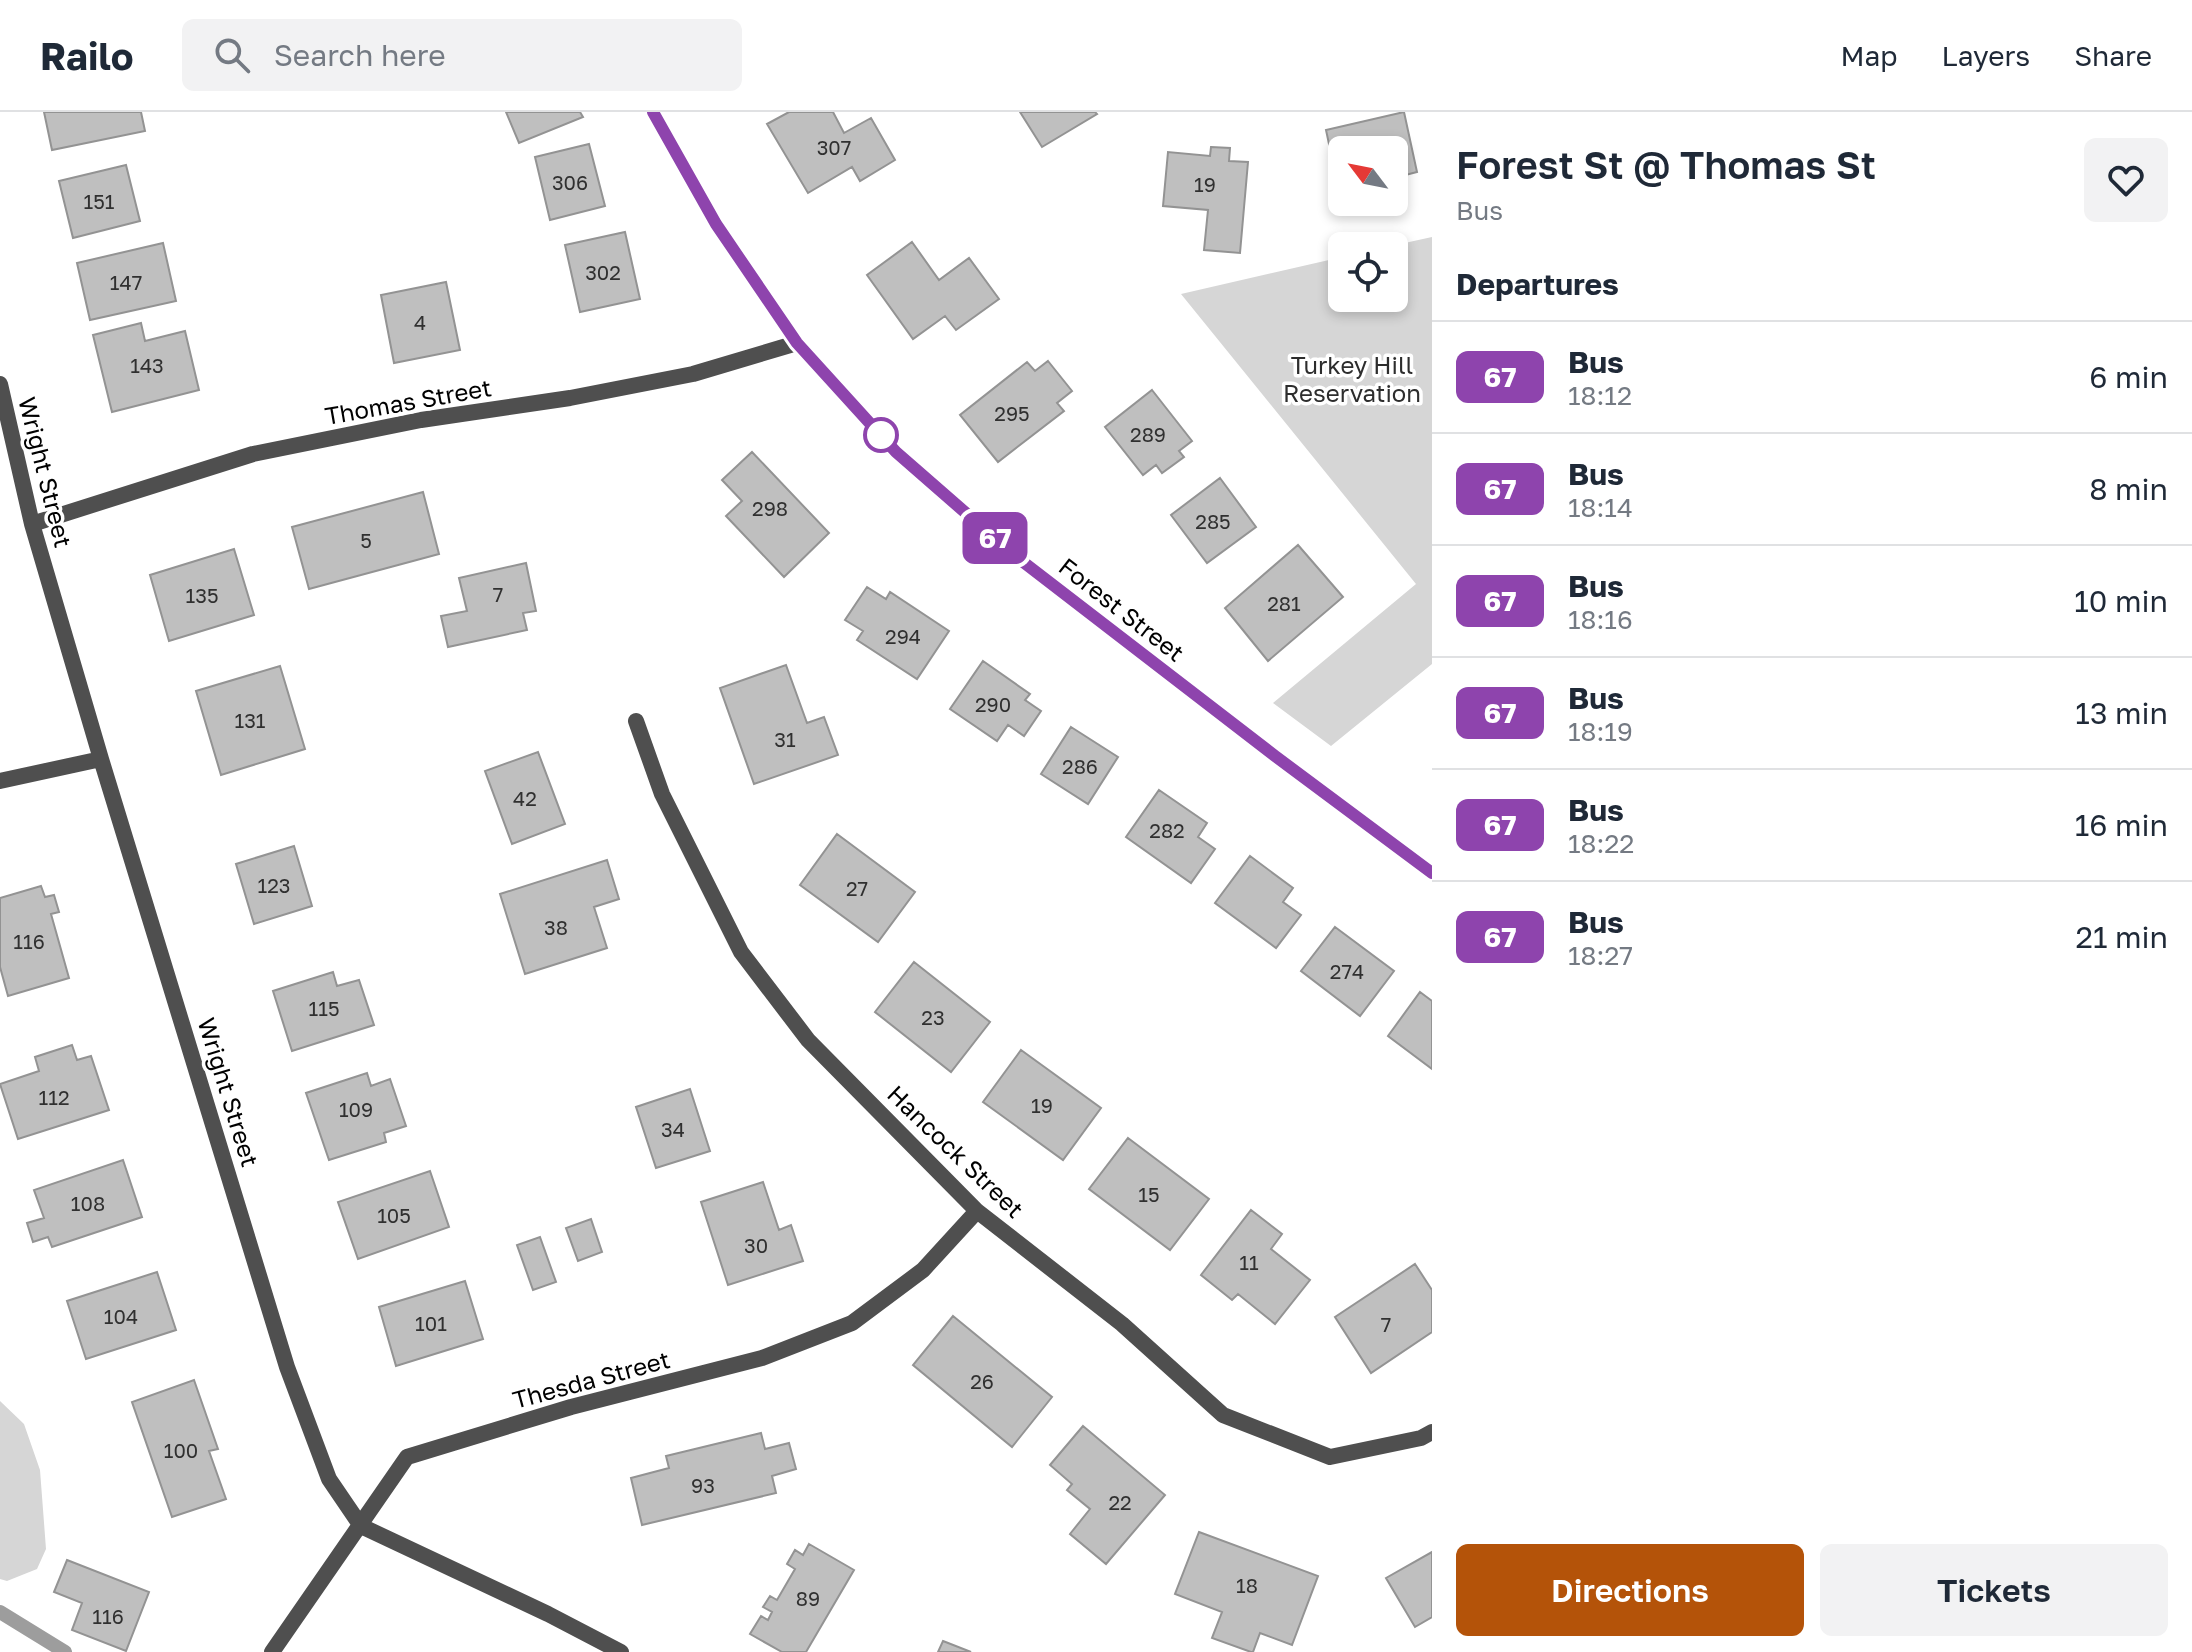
<!DOCTYPE html>
<style>
body{margin:0;font-family:"Golos Text",sans-serif;background:#f2f2f3;color:#1f2937;height:100vh;display:flex;flex-direction:column;font-size:30px;white-space:nowrap}
*{box-sizing:border-box;margin:0}
p{font-size:26px;color:#747a83}
.icon{flex:none;width:44px;height:44px;fill:none;stroke:currentColor;stroke-width:2;stroke-linecap:round;stroke-linejoin:round}
.map{position:relative;flex:1;overflow:hidden}
.details{display:flex;flex-direction:column;background:#fff;width:760px}
.details>*{flex:none}
.badge{padding:0 16px;border-radius:12px;font-size:28px;line-height:52px}
.needle{width:52px;rotate:302deg}
.buttons{position:absolute;left:1328px;top:24px;display:grid;gap:16px}
.buttons a{display:grid;place-items:center;width:80px;height:80px;border-radius:12px;background:#fff;box-shadow:0 4px 12px #0003;font-size:40px}
.map>.badge{position:absolute;translate:-50% -50%;box-shadow:0 0 0 4px #fff}
h2{padding:0 24px;font-size:30px;line-height:72px}
.round{display:grid;place-items:center;flex:none;width:84px;height:84px;border-radius:12px;background:#f2f2f3}
.summary{display:flex;align-items:center;justify-content:space-between;height:136px;padding:0 24px}
h1{font-size:38px;font-weight:600;line-height:60px}
.primary-button{display:flex;gap:16px;margin-top:auto;padding:16px 24px}
.primary-button a{flex:1;height:92px;border-radius:12px;background:#b45309;color:#fff;font-size:32px;font-weight:600;line-height:92px;text-align:center}
.primary-button a+a{background:#f2f2f3;color:#1f2937}
ul{padding:0;list-style:none}
li{display:flex;align-items:center;gap:24px;height:112px;padding:0 24px;border-top:2px solid #e0e1e3}
li div{flex:1}
li b{display:block;font-size:30px}
li em{font-style:normal}
li .badge{min-width:88px;font-weight:700;text-align:center}
header{display:flex;align-items:center;gap:48px;box-sizing:border-box;height:112px;padding:0 40px;background:#fff;border-bottom:2px solid #e0e1e3}
header strong{font-size:38px}
nav{display:flex;gap:44px;margin-inline-start:auto;font-size:28px}
.search{width:560px;height:72px;background:#f2f2f3;display:flex;align-items:center;gap:20px;box-sizing:border-box;padding:0 28px;border-radius:12px;color:#747a83;font-size:30px}
main{display:flex;flex:1;min-height:0}
.map>svg:first-child{display:block}
.green{fill:#d6d6d6}
.lines{fill:none;stroke-linecap:round;stroke-linejoin:round}
.stream{stroke:#9d9d9d;stroke-width:14}
.building{fill:#bfbfbf;stroke:#939393;stroke-width:2}
.street{stroke:#4f4f4f;stroke-width:16}
.secondary{stroke:#1c1c1c;stroke-width:16}
.line-casing{stroke:#fff;stroke-width:18}
.line{stroke:#8e44ad;stroke-width:12}
.stop-dot{fill:#fff;stroke:#8e44ad;stroke-width:4}
.labels{text-anchor:middle;dominant-baseline:central;stroke-width:7;stroke-linejoin:round;paint-order:stroke}
.number-label{font-size:20px;fill:#303030}
.park-label{font-size:24px;fill:#2d2d2d;stroke:#fff}
.street-label{font-size:24px;fill:#000;stroke:#fff}
</style>
<header>
<strong>Railo</strong>
<div class="search"><svg class="icon" aria-label="search" viewBox="0 0 24 24"><circle cx="10" cy="10" r="6"/><path d="M15 15l6 6"/></svg>Search here</div>
<nav><a>Map</a><a>Layers</a><a>Share</a></nav>
</header>
<main>
<div class="map">
<svg width="1432" height="1540" viewBox="0 0 1432 1540">
<rect width="100%" height="100%" fill="#fff"/>
<!-- green -->
<path class="green" d="M1432,125V552L1331,634L1273,591L1416,472L1181,182L1342,145V186H1394V134H1391Z
M0,1289L24,1312L40,1358L46,1437L37,1457L7,1469L0,1467Z"/>
<g class="lines">
<!-- stream -->
<path class="stream" d="M0,1500L65,1540"/>
</g>
<!-- building -->
<path class="building" d="M44,0H141L145,19L52,38Z
M506,0H580L583,5L519,31Z
M789,0H833L844,21L871,6L895,48L860,69L852,55L808,81L767,12Z
M1020,0H1095L1097,2L1042,35Z
M1404,0L1417,60L1394,66V38H1342V78L1339,79L1326,18Z
M589,32L605,94L550,108L535,45Z
M1211,35L1230,36L1229,49L1248,50L1240,141L1204,138L1208,98L1163,94L1168,40L1210,44Z
M126,53L140,109L73,126L59,69Z
M625,120L640,187L580,200L565,133Z
M912,130L939,168L969,146L999,187L956,218L945,204L913,227L867,163Z
M163,131L176,189L90,208L77,151Z
M446,170L460,238L394,251L381,183Z
M141,211L145,229L185,219L199,278L112,300L93,223Z
M1048,249L1072,279L1057,291L1064,299L998,350L960,303L1027,250L1035,259Z
M1152,278L1192,329L1179,339L1184,345L1162,361L1156,353L1143,363L1105,315Z
M752,340L829,421L784,465L726,404L742,389L722,368Z
M1220,366L1256,415L1207,451L1171,403Z
M423,380L439,442L309,477L292,415Z
M1298,433L1343,485L1268,549L1225,496Z
M234,437L254,503L169,529L150,463Z
M526,451L536,499L523,501L527,518L448,535L441,504L467,499L459,466Z
M867,475L886,487L890,480L949,519L917,567L857,528L863,519L845,508Z
M983,549L1030,582L1025,588L1041,599L1024,624L1008,613L997,629L950,597Z
M786,553L807,611L824,605L838,643L754,672L720,576Z
M280,554L305,637L221,663L196,579Z
M1071,615L1118,645L1088,692L1041,662Z
M538,640L565,712L512,732L485,659Z
M1159,678L1207,711L1198,725L1215,737L1191,771L1126,725Z
M837,722L915,780L878,830L800,773Z
M294,734L312,794L254,812L236,752Z
M1250,744L1293,776L1283,790L1301,803L1276,836L1215,791Z
M607,748L619,787L594,795L607,836L525,862L500,782Z
M41,774L45,785L54,783L59,800L51,802L69,866L8,884L0,855V786Z
M1335,815L1394,859L1360,904L1301,859Z
M914,850L990,910L951,960L875,900Z
M333,860L337,874L359,868L374,913L292,939L273,879Z
M1420,880L1432,889V957L1388,924Z
M72,933L77,948L91,944L109,998L18,1027L0,972L39,959L35,945Z
M1021,938L1101,996L1063,1048L983,990Z
M367,961L371,974L390,967L406,1014L384,1021L386,1030L329,1048L306,981Z
M690,977L710,1039L656,1056L636,995Z
M1128,1026L1209,1087L1170,1138L1089,1077Z
M123,1048L142,1105L52,1135L48,1125L33,1130L27,1111L44,1106L34,1078Z
M430,1059L449,1115L358,1147L338,1090Z
M763,1070L779,1118L791,1113L803,1149L728,1173L701,1090Z
M1251,1098L1282,1122L1271,1137L1310,1168L1275,1212L1238,1182L1232,1188L1201,1163Z
M591,1107L602,1140L578,1149L566,1116Z
M540,1125L556,1170L533,1178L517,1133Z
M1415,1152L1432,1178V1220L1371,1261L1335,1205Z
M157,1160L176,1218L86,1247L67,1189Z
M465,1169L483,1227L396,1254L379,1195Z
M953,1204L1052,1285L1012,1335L913,1253Z
M194,1268L218,1337L209,1339L226,1387L172,1405L132,1290Z
M1083,1314L1165,1383L1106,1452L1070,1422L1090,1397L1067,1378L1072,1372L1050,1353Z
M761,1321L765,1337L789,1331L796,1357L772,1364L776,1381L642,1413L631,1366L669,1356L666,1344Z
M1199,1420L1318,1464L1292,1533L1260,1521L1253,1540H1251L1212,1526L1222,1500L1175,1482Z
M809,1432L854,1458L806,1540H782L750,1522L761,1504L768,1508L772,1500L763,1495L770,1484L777,1488L795,1457L787,1452L795,1438L803,1443Z
M1432,1440V1505L1415,1515L1386,1466Z
M67,1448L149,1480L126,1539L72,1518L82,1491L54,1480Z
M943,1529L971,1540H938Z"/>
<g class="lines">
<!-- street -->
<path class="street" d="M0,272L32,412L101,647L287,1255L329,1367L361,1414L548,1502L621,1540
M32,412L253,342L421,308L570,286L693,262L797,231
M636,609L662,682L741,840L808,928L977,1099L1122,1212L1223,1303L1330,1345L1421,1326L1432,1320
M0,669L101,647
M272,1540L407,1345L571,1295L762,1246L852,1211L923,1158L977,1099"/>
<!-- secondary -->
<path class="secondary" d="M653,0L716,112L797,231L896,340L1014,443L1275,644L1432,761"/>
</g>
<g class="lines">
<defs>
<path id="line" d="M653,0L716,112L797,231L896,340L1014,443L1275,644L1432,761"/>
</defs>
<!-- line casing -->
<use href="#line" class="line-casing"/>
<!-- line -->
<use href="#line" class="line"/>
</g>
<!-- markers -->
<circle class="stop-dot" cx="881" cy="323" r="16"/>
<g class="labels">
<!-- number labels -->
<g class="number-label">
<text x="834" y="35">307</text>
<text x="570" y="70">306</text>
<text x="1205" y="72">19</text>
<text x="99" y="89">151</text>
<text x="603" y="160">302</text>
<text x="126" y="170">147</text>
<text x="420" y="210">4</text>
<text x="147" y="253">143</text>
<text x="1012" y="301">295</text>
<text x="1148" y="322">289</text>
<text x="770" y="396">298</text>
<text x="1213" y="409">285</text>
<text x="366" y="428">5</text>
<text x="498" y="482">7</text>
<text x="202" y="483">135</text>
<text x="1284" y="491">281</text>
<text x="903" y="524">294</text>
<text x="993" y="592">290</text>
<text x="250" y="608">131</text>
<text x="785" y="627">31</text>
<text x="1080" y="654">286</text>
<text x="525" y="686">42</text>
<text x="1167" y="718">282</text>
<text x="274" y="773">123</text>
<text x="857" y="776">27</text>
<text x="556" y="815">38</text>
<text x="29" y="829">116</text>
<text x="1347" y="859">274</text>
<text x="324" y="896">115</text>
<text x="933" y="905">23</text>
<text x="54" y="985">112</text>
<text x="1042" y="993">19</text>
<text x="356" y="997">109</text>
<text x="673" y="1017">34</text>
<text x="1149" y="1082">15</text>
<text x="88" y="1091">108</text>
<text x="394" y="1103">105</text>
<text x="756" y="1133">30</text>
<text x="1249" y="1150">11</text>
<text x="121" y="1204">104</text>
<text x="431" y="1211">101</text>
<text x="1386" y="1212">7</text>
<text x="982" y="1269">26</text>
<text x="181" y="1338">100</text>
<text x="703" y="1373">93</text>
<text x="1120" y="1390">22</text>
<text x="1247" y="1473">18</text>
<text x="808" y="1486">89</text>
<text x="108" y="1504">116</text>
</g>
<!-- park labels -->
<g class="park-label">
<text x="1352" y="252">Turkey Hill<tspan x="1352" dy="28">Reservation</tspan></text>
</g>
<!-- street labels -->
<g class="street-label">
<text transform="translate(408 289) rotate(-10)">Thomas Street</text>
<text transform="translate(46 360) rotate(76)">Wright Street</text>
<text transform="translate(1122 497) rotate(38)">Forest Street</text>
<text transform="translate(229 980) rotate(73)">Wright Street</text>
<text transform="translate(956 1039) rotate(44)">Hancock Street</text>
<text transform="translate(591 1267) rotate(-15)">Thesda Street</text>
</g>
</g>
</svg>
<div class="buttons">
<a><svg class="needle" viewBox="-14 -14 28 28"><path d="M0-13l5 13h-10z" fill="#e53935"/><path d="M0 13l5-13h-10z" fill="#747a83"/></svg></a>
<a><svg class="icon" aria-label="locate" viewBox="0 0 24 24"><circle cx="12" cy="12" r="6"/><path d="M12 2v4M12 18v4M2 12h4M18 12h4"/></svg></a>
</div>
<b class="badge" style="left:995px;top:426px;background:#8e44ad;color:#fff">67</b>
</div>
<section class="details">
<div class="summary"><div><h1>Forest St @ Thomas St</h1><p>Bus</p></div><a class="round"><svg class="icon" aria-label="heart" viewBox="0 0 24 24"><path d="M12 20l-8-8c-3-5 5-10 8-4 3-6 11-1 8 4z"/></svg></a></div>
<h2>Departures</h2>
<ul>
<li><span class="badge" style="background:#8e44ad;color:#fff">67</span><div><b>Bus</b><p>18:12</p></div><em>6 min</em></li>
<li><span class="badge" style="background:#8e44ad;color:#fff">67</span><div><b>Bus</b><p>18:14</p></div><em>8 min</em></li>
<li><span class="badge" style="background:#8e44ad;color:#fff">67</span><div><b>Bus</b><p>18:16</p></div><em>10 min</em></li>
<li><span class="badge" style="background:#8e44ad;color:#fff">67</span><div><b>Bus</b><p>18:19</p></div><em>13 min</em></li>
<li><span class="badge" style="background:#8e44ad;color:#fff">67</span><div><b>Bus</b><p>18:22</p></div><em>16 min</em></li>
<li><span class="badge" style="background:#8e44ad;color:#fff">67</span><div><b>Bus</b><p>18:27</p></div><em>21 min</em></li>
</ul>
<div class="primary-button"><a>Directions</a><a>Tickets</a></div>
</section>
</main>
